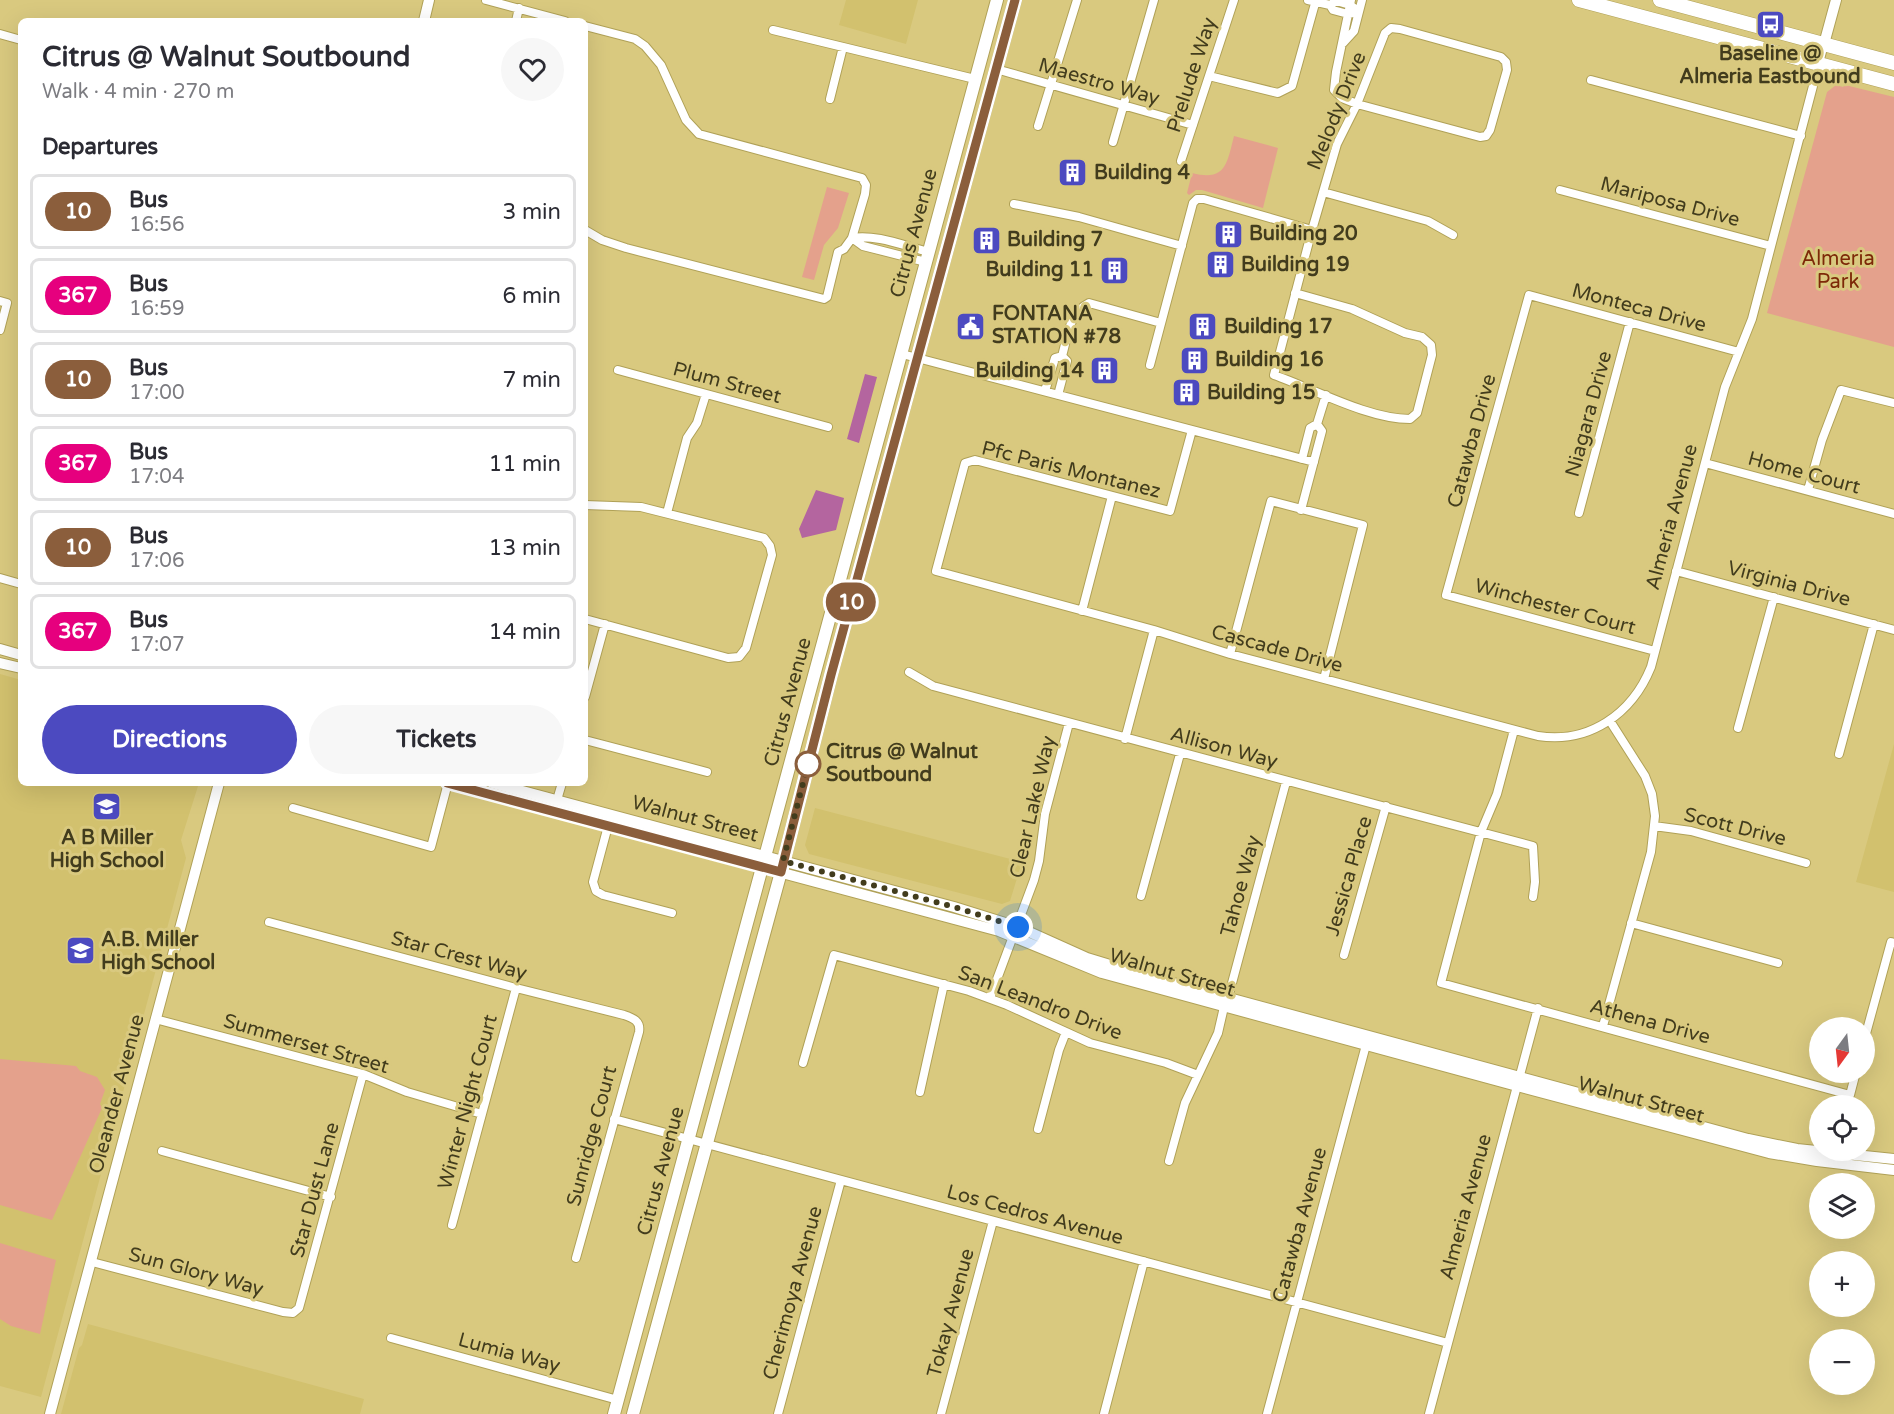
<!DOCTYPE html>
<meta charset="utf-8">
<style>
body{margin:0;font-family:"Varela Round",sans-serif;background:#f7f7f7;color:#2b2b33;height:100vh;display:flex;flex-direction:column;font-size:22px;white-space:nowrap}
*{box-sizing:border-box;margin:0}
p{font-size:20px;color:#7c7c81}
.icon{flex:none;width:33px;height:33px;fill:none;stroke:currentColor;stroke-width:2;stroke-linecap:round;stroke-linejoin:round}
.map{position:relative;flex:1;overflow:hidden}
.panel{position:absolute;left:18px;top:18px;width:570px;height:768px;display:flex;flex-direction:column;background:#fff;border-radius:9px;box-shadow:0 6px 24px #0002}
.panel>*{flex:none}
.badge{padding:0 12px;border-radius:20px;font-size:21px;line-height:39px}
.needle{width:39px;rotate:195deg}
.controls{position:absolute;left:1809px;top:1017px;display:grid;gap:12px}
.controls a{display:grid;place-items:center;width:66px;height:66px;border-radius:50%;background:#fff;box-shadow:0 6px 24px #0002;font-size:30px}
.you{position:absolute;width:30px;height:30px;margin:-15px;border:4px solid #fff;border-radius:50%;background:#1a73e8;box-shadow:0 0 0 9px #1a73e833}
.map>.badge{position:absolute;translate:-50% -50%;box-shadow:0 0 0 3px #fff}
h2{padding:0 24px;font-size:22px;line-height:54px}
.round{display:grid;place-items:center;flex:none;width:63px;height:63px;border-radius:32px;background:#f7f7f7}
.headline{display:flex;align-items:center;justify-content:space-between;height:102px;padding:0 24px}
h1{font-size:28px;font-weight:800;line-height:45px}
.primary-button{display:flex;gap:12px;margin-top:auto;padding:12px 24px}
.primary-button a{flex:1;height:69px;border-radius:36px;background:#4c4ac0;color:#fff;font-size:24px;font-weight:800;line-height:69px;text-align:center}
.primary-button a+a{background:#f7f7f7;color:#2b2b33}
ul{padding:0;list-style:none}
li{display:flex;align-items:center;gap:18px;height:75px;margin:0 12px 9px;padding:0 12px;border:3px solid #e1e1e2;border-radius:9px}
li div{flex:1}
li b{display:block;font-size:22px}
li em{font-style:normal}
li .badge{min-width:66px;font-weight:700;text-align:center}
.map>svg:first-child{display:block}
.built{fill:#d2c16e}
.park{fill:#e4a18c}
.water{fill:#b4659f}
.lines{fill:none;stroke-linecap:round;stroke-linejoin:round}
.minor-casing{stroke:#b0a157;stroke-width:10}
.tertiary-casing{stroke:#b0a157;stroke-width:12}
.secondary-casing{stroke:#b0a157;stroke-width:14}
.primary-casing{stroke:#b0a157;stroke-width:15}
.minor{stroke:#fff;stroke-width:8}
.tertiary{stroke:#fff;stroke-width:10}
.secondary{stroke:#fff;stroke-width:12}
.primary{stroke:#fff;stroke-width:14}
.line-casing{stroke:#fff;stroke-width:14}
.line{stroke:#8b5e3c;stroke-width:9}
.walk{stroke:#423c1d;stroke-width:6;stroke-dasharray:0 10.8}
.stop-dot{fill:#fff;stroke:#8b5e3c;stroke-width:3}
.labels{text-anchor:middle;dominant-baseline:central;stroke-width:6;stroke-linejoin:round;paint-order:stroke}
.poi-label{font-size:20px;font-weight:bold;fill:#423c1d;stroke:#d9c97f;text-anchor:start}
.street-label{font-size:20px;fill:#423c1d;stroke:#d9c97f}
.park-label{font-size:20px;fill:#7d2808;stroke:#d9c97f}
.stop-label{font-size:20px;font-weight:bold;fill:#423c1d;stroke:#d9c97f;text-anchor:start}
</style>
<div class="map">
<svg width="1894" height="1414" viewBox="0 0 1894 1414">
<rect width="100%" height="100%" fill="#d9c97f"/>
<!-- built -->
<path class="built" d="M846,0H918L906,44L839,25Z
M0,674L21,680V783H199L181,840L186,858L41,1397L0,1386Z
M1894,744V892L1856,882Z
M815,808L1022,862L1010,901L1002,904L809,854L805,845Z
M88,1324L342,1393L364,1399L360,1414H61L79,1348L82,1345Z"/>
<!-- park -->
<path class="park" d="M1836,85L1843,87L1845,85L1894,97V347L1767,313L1827,92Z
M1234,136L1278,148L1263,208L1202,190H1196L1189,195L1187,193L1192,173C1226,182 1227,163 1234,136Z
M827,187L849,193L838,228L824,245L814,280L802,277Z
M0,1059L76,1066L80,1071L97,1077L105,1090L100,1104L102,1108L52,1220L0,1205Z
M0,1243L56,1260L40,1334L11,1326L0,1319Z"/>
<!-- water -->
<path class="water" d="M865,374L877,377L859,443L847,439Z
M816,490L844,498L836,530L802,538L799,529Z"/>
<g class="lines">
<defs>
<path id="minor" d="M486,0L565,21
M1308,0L1330,5L1333,10L1348,14L1358,12
M1330,5L1336,1L1350,5L1354,8
M516,21L519,8
M585,26L635,39L645,46L661,65L686,120L699,134L862,178L866,185L865,194L852,238L844,249L838,252L827,297L824,299L626,248L602,240L585,230
M773,30L975,79
M0,34L21,40
M1343,43L1354,31L1362,0
M996,69L1193,125
M1209,76L1278,93L1292,86L1316,0
M1591,80L1801,136
M830,99L843,47
M1038,126L1077,0
M1113,142L1154,0
M1181,161L1234,0
M1560,190L1771,246
M1323,192L1428,221L1453,235
M1014,204L1079,217L1182,246
M852,238C877,234 904,246 929,252
M852,238L863,246L926,262
M1295,293L1352,309L1405,333L1422,337L1431,345L1432,355L1417,413L1410,419C1368,419 1314,389 1274,375L1312,230L1337,144L1357,104L1385,33L1391,28L1400,29L1501,57L1506,62L1507,70L1490,130L1486,136L1480,137L1357,104L1342,98L1334,90L1336,72L1351,0
M0,301L7,303L0,330
M902,354L1314,462
M1062,356C1068,335 1069,313 1089,303L1161,323
M1150,365L1193,203L1197,199H1204L1312,230
M618,370L828,427
M1045,391L1055,358L1062,356
M1058,395L1067,361L1062,356
M1192,430L1170,511L975,460L965,463L936,571L1154,630L1230,654L1538,736C1589,744 1632,714 1651,667L1725,387L1752,319L1824,44
M1302,459L1310,428L1317,424L1326,395
M1705,463L1894,514
M1808,490L1822,440L1841,390L1894,403
M585,505L641,507L764,538L770,546L772,555L746,648L739,657L728,658L585,619
M1301,510L1322,431L1317,424
M667,513L687,438L697,423L706,394
M1579,513L1630,322
M1676,571L1894,630
M0,578L21,584
M1082,611L1112,496
M1655,651L1446,595L1529,295L1739,352
M1230,654L1271,501L1363,525L1324,679
M909,672L933,686C1133,741 1333,793 1533,846L1535,882L1533,897
M585,697L605,624
M1738,728L1774,597
M1514,730L1497,794L1481,832L1441,983L1850,1095L1856,1072
M1125,739L1154,630
M585,740L707,772
M1839,754L1874,624
M557,800L562,783
M293,808L431,847L448,783
M608,826L593,882L596,891L603,895L672,913
M1654,826L1691,831L1806,863
M1141,896L1180,754
M269,922L516,988L624,1015C633,1018 641,1021 639,1032L576,1258
M1631,923L1778,963
M1344,955L1386,806
M990,998L1034,880L1039,861L1045,814L1069,723
M1228,998L1286,782
M155,1019L363,1074L407,1092L482,1114
M1603,1026L1651,852L1655,816L1652,794L1645,776L1610,721
M1864,1041L1891,942L1894,943
M803,1063L834,955L969,991L1007,1005L1090,1043L1166,1063L1198,1075
M920,1092L944,984
M614,1119L1448,1343
M1038,1129L1059,1050L1066,1032
M162,1151L331,1197
M1169,1161L1185,1103L1218,1033L1224,1007
M452,1225L516,988
M92,1262L283,1312L293,1313L299,1308L363,1074
M391,1338L618,1400
M778,1414L841,1180
M941,1414L993,1221
M1104,1414L1144,1261
M1267,1414L1366,1045
M1429,1414L1538,1008"/>
<path id="tertiary" d="M424,21L429,0
M1824,44L1836,0
M0,649L21,655
M0,663L21,668
M447,783L999,931L1102,973L1517,1086L1769,1153L1817,1161L1894,1170
M492,783L954,907L1018,927L1087,958L1133,972L1748,1139L1797,1149L1894,1159
M50,1414L219,783"/>
<path id="secondary" d="M614,1414L997,0
M633,1414L781,872L831,675L1015,0"/>
<path id="primary" d="M1579,0L1894,84
M1660,0L1894,63"/>
</defs>
<!-- minor casing -->
<use href="#minor" class="minor-casing"/>
<!-- tertiary casing -->
<use href="#tertiary" class="tertiary-casing"/>
<!-- secondary casing -->
<use href="#secondary" class="secondary-casing"/>
<!-- primary casing -->
<use href="#primary" class="primary-casing"/>
<!-- minor -->
<use href="#minor" class="minor"/>
<!-- tertiary -->
<use href="#tertiary" class="tertiary"/>
<!-- secondary -->
<use href="#secondary" class="secondary"/>
<!-- primary -->
<use href="#primary" class="primary"/>
</g>
<g class="lines">
<defs>
<path id="line" d="M447,783L781,872L831,675L1015,0"/>
</defs>
<!-- line casing -->
<use href="#line" class="line-casing"/>
<!-- line -->
<use href="#line" class="line"/>
<!-- walk -->
<path class="walk" d="M808,764L783,861L954,907L1018,927"/>
</g>
<!-- icons -->
<defs>
<symbol id="bus-square" viewBox="-11 -11 22 22"><rect x="-9" y="-9" width="18" height="18" rx="4" fill="#4c4ac0" stroke="#d9c97f"/><path d="M-5-6H5V4H4V6H2V4H-2V6H-4V4H-5ZM-3.5-4V0h7V-4ZM-3.5 1.2v1.5H-2V1.2ZM2 1.2v1.5H3.5V1.2Z" fill="#fff"/></symbol>
<symbol id="building-square" viewBox="-11 -11 22 22"><rect x="-9" y="-9" width="18" height="18" rx="4" fill="#4c4ac0" stroke="#d9c97f"/><path d="M-4-6H4V6H1V3H-1V6H-4ZM-2.5-4.3h1.7v1.8h-1.7ZM.8-4.3h1.7v1.8H.8ZM-2.5-1h1.7V.8h-1.7ZM.8-1h1.7V.8H.8Z" fill="#fff"/></symbol>
<symbol id="civic-square" viewBox="-11 -11 22 22"><rect x="-9" y="-9" width="18" height="18" rx="4" fill="#4c4ac0" stroke="#d9c97f"/><path d="M-.6-6.5H3V-4.5H.6V-3L4-1V1h2V6H-6V1h2V-1L-.6-3ZM-1.2 2.5V6h2.4V2.5Z" fill="#fff"/></symbol>
<symbol id="school-square" viewBox="-11 -11 22 22"><rect x="-9" y="-9" width="18" height="18" rx="4" fill="#4c4ac0" stroke="#d9c97f"/><path d="M0-5L7-2L0 1L-7-2ZM-4 1L0 2.5L4 1V4Q0 6-4 4Z" fill="#fff"/></symbol>
</defs>
<g fill-rule="evenodd">
<use href="#bus-square" x="1754" y="8" width="33" height="33"/>
<use href="#building-square" x="1056" y="156" width="33" height="33"/>
<use href="#building-square" x="1212" y="218" width="33" height="33"/>
<use href="#building-square" x="970" y="224" width="33" height="33"/>
<use href="#building-square" x="1204" y="248" width="33" height="33"/>
<use href="#building-square" x="1098" y="254" width="33" height="33"/>
<use href="#civic-square" x="954" y="310" width="33" height="33"/>
<use href="#building-square" x="1186" y="310" width="33" height="33"/>
<use href="#building-square" x="1178" y="344" width="33" height="33"/>
<use href="#building-square" x="1088" y="354" width="33" height="33"/>
<use href="#building-square" x="1170" y="376" width="33" height="33"/>
<use href="#school-square" x="90" y="790" width="33" height="33"/>
<use href="#school-square" x="64" y="934" width="33" height="33"/>
</g>
<!-- markers -->
<circle class="stop-dot" cx="808" cy="764" r="12"/>
<g class="labels">
<!-- poi labels -->
<g class="poi-label">
<text x="1770" y="54" text-anchor="middle">Baseline @<tspan x="1770" dy="23">Almeria Eastbound</tspan></text>
<text x="1094" y="173">Building 4</text>
<text x="1249" y="234">Building 20</text>
<text x="1007" y="240">Building 7</text>
<text x="1241" y="265">Building 19</text>
<text x="1094" y="270" text-anchor="end">Building 11</text>
<text x="992" y="314">FONTANA<tspan x="992" dy="23">STATION #78</tspan></text>
<text x="1224" y="327">Building 17</text>
<text x="1215" y="360">Building 16</text>
<text x="1084" y="371" text-anchor="end">Building 14</text>
<text x="1207" y="393">Building 15</text>
<text x="107" y="838" text-anchor="middle">A B Miller<tspan x="107" dy="23">High School</tspan></text>
<text x="101" y="940">A.B. Miller<tspan x="101" dy="23">High School</tspan></text>
</g>
<!-- street labels -->
<g class="street-label">
<text transform="translate(1192 75) rotate(-72)">Prelude Way</text>
<text transform="translate(1099 82) rotate(16)">Maestro Way</text>
<text transform="translate(1337 111) rotate(-68)">Melody Drive</text>
<text transform="translate(1670 202) rotate(15)">Mariposa Drive</text>
<text transform="translate(914 233) rotate(-75)">Citrus Avenue</text>
<text transform="translate(1639 308) rotate(15)">Monteca Drive</text>
<text transform="translate(727 383) rotate(15)">Plum Street</text>
<text transform="translate(1589 414) rotate(-75)">Niagara Drive</text>
<text transform="translate(1472 441) rotate(-75)">Catawba Drive</text>
<text transform="translate(1071 470) rotate(14)">Pfc Paris Montanez</text>
<text transform="translate(1804 473) rotate(15)">Home Court</text>
<text transform="translate(1672 517) rotate(-75)">Almeria Avenue</text>
<text transform="translate(1789 584) rotate(15)">Virginia Drive</text>
<text transform="translate(1555 607) rotate(15)">Winchester Court</text>
<text transform="translate(1277 649) rotate(15)">Cascade Drive</text>
<text transform="translate(788 702) rotate(-75)">Citrus Avenue</text>
<text transform="translate(1224 748) rotate(15)">Allison Way</text>
<text transform="translate(1033 807) rotate(-77)">Clear Lake Way</text>
<text transform="translate(695 819) rotate(15)">Walnut Street</text>
<text transform="translate(1735 827) rotate(14)">Scott Drive</text>
<text transform="translate(1349 876) rotate(-74)">Jessica Place</text>
<text transform="translate(1241 886) rotate(-75)">Tahoe Way</text>
<text transform="translate(459 956) rotate(15)">Star Crest Way</text>
<text transform="translate(1172 973) rotate(16)">Walnut Street</text>
<text transform="translate(1040 1003) rotate(21)">San Leandro Drive</text>
<text transform="translate(1650 1022) rotate(15)">Athena Drive</text>
<text transform="translate(306 1044) rotate(16)">Summerset Street</text>
<text transform="translate(117 1094) rotate(-75)">Oleander Avenue</text>
<text transform="translate(1641 1100) rotate(15)">Walnut Street</text>
<text transform="translate(468 1102) rotate(-75)">Winter Night Court</text>
<text transform="translate(592 1136) rotate(-75)">Sunridge Court</text>
<text transform="translate(661 1171) rotate(-75)">Citrus Avenue</text>
<text transform="translate(315 1190) rotate(-75)">Star Dust Lane</text>
<text transform="translate(1466 1207) rotate(-75)">Almeria Avenue</text>
<text transform="translate(1035 1215) rotate(15)">Los Cedros Avenue</text>
<text transform="translate(1300 1225) rotate(-75)">Catawba Avenue</text>
<text transform="translate(196 1272) rotate(15)">Sun Glory Way</text>
<text transform="translate(793 1293) rotate(-75)">Cherimoya Avenue</text>
<text transform="translate(951 1313) rotate(-75)">Tokay Avenue</text>
<text transform="translate(509 1353) rotate(15)">Lumia Way</text>
</g>
<!-- park labels -->
<g class="park-label">
<text x="1838" y="259">Almeria<tspan x="1838" dy="23">Park</tspan></text>
</g>
<!-- stop labels -->
<g class="stop-label">
<text x="826" y="752">Citrus @ Walnut<tspan x="826" dy="23">Soutbound</tspan></text>
</g>
</g>
</svg>
<div class="controls">
<a><svg class="needle" viewBox="-14 -14 28 28"><path d="M0-13l5 13h-10z" fill="#e53935"/><path d="M0 13l5-13h-10z" fill="#7c7c81"/></svg></a>
<a><svg class="icon" aria-label="locate" viewBox="0 0 24 24"><circle cx="12" cy="12" r="6"/><path d="M12 2v4M12 18v4M2 12h4M18 12h4"/></svg></a>
<a><svg class="icon" aria-label="layers" viewBox="0 0 24 24"><path d="M12 4l9 5-9 5-9-5zM3 14l9 5 9-5"/></svg></a>
<a>+</a>
<a>−</a>
</div>
<div class="you" style="left:1018px;top:927px"></div>
<b class="badge" style="left:851px;top:602px;background:#8b5e3c;color:#fff">10</b>
<section class="panel">
<div class="headline"><div><h1>Citrus @ Walnut Soutbound</h1><p>Walk · 4 min · 270 m</p></div><a class="round"><svg class="icon" aria-label="heart" viewBox="0 0 24 24"><path d="M12 20l-8-8c-3-5 5-10 8-4 3-6 11-1 8 4z"/></svg></a></div>
<h2>Departures</h2>
<ul>
<li><span class="badge" style="background:#8b5e3c;color:#fff">10</span><div><b>Bus</b><p>16:56</p></div><em>3 min</em></li>
<li><span class="badge" style="background:#e6007e;color:#fff">367</span><div><b>Bus</b><p>16:59</p></div><em>6 min</em></li>
<li><span class="badge" style="background:#8b5e3c;color:#fff">10</span><div><b>Bus</b><p>17:00</p></div><em>7 min</em></li>
<li><span class="badge" style="background:#e6007e;color:#fff">367</span><div><b>Bus</b><p>17:04</p></div><em>11 min</em></li>
<li><span class="badge" style="background:#8b5e3c;color:#fff">10</span><div><b>Bus</b><p>17:06</p></div><em>13 min</em></li>
<li><span class="badge" style="background:#e6007e;color:#fff">367</span><div><b>Bus</b><p>17:07</p></div><em>14 min</em></li>
</ul>
<div class="primary-button"><a>Directions</a><a>Tickets</a></div>
</section>
</div>
